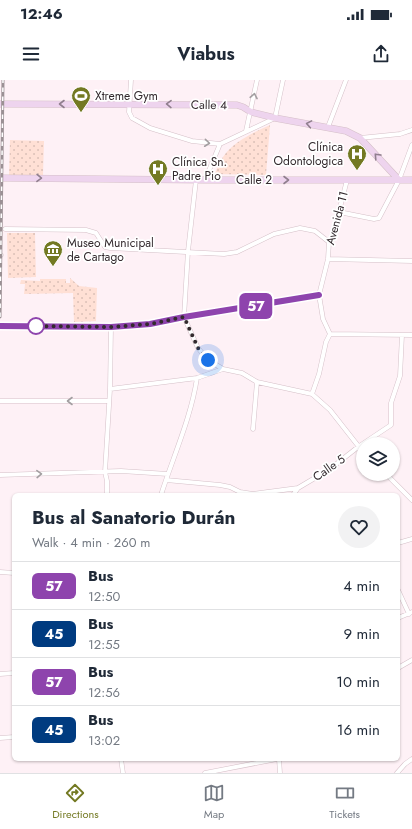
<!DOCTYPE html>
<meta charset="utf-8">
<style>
body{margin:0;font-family:Jost,sans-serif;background:#f2f2f3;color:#1f2937;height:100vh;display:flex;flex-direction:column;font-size:15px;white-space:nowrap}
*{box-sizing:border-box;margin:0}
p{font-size:13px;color:#747a83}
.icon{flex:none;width:22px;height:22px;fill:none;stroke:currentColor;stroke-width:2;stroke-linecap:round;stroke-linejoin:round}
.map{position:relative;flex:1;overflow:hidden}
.sheet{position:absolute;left:12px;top:413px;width:388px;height:268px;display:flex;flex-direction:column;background:#fff;border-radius:6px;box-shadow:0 1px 3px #0004}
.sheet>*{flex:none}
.badge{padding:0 8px;border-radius:6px;font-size:14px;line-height:26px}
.controls{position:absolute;left:356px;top:357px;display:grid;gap:8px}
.controls a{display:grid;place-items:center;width:44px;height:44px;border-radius:50%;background:#fff;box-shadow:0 1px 3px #0004;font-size:20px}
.you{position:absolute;width:20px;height:20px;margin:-10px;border:3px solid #fff;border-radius:50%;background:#1a73e8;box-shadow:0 0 0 6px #1a73e833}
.map>.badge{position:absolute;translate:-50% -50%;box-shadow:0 0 0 2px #fff}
.round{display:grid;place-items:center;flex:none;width:42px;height:42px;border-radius:21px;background:#f2f2f3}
.head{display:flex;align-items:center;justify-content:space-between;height:68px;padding:0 20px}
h1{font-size:19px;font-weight:700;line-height:30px}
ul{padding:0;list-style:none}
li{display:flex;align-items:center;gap:12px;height:48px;padding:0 20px;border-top:1px solid #e0e1e3}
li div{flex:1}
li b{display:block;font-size:15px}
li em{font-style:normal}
li .badge{min-width:44px;font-weight:700;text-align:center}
.status{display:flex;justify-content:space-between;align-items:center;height:28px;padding:0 20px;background:#fff;direction:ltr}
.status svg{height:11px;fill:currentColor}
header{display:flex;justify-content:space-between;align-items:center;height:52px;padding:0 20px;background:#fff;font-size:18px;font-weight:700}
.tabs{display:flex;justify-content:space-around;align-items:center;height:56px;border-top:1px solid #e0e1e3;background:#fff;font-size:11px;color:#747a83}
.tabs a{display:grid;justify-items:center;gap:2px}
.tabs .current{color:#737922}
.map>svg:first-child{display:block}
.park{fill:url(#park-dots)}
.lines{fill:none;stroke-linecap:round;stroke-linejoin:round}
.street-casing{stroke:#d5c0c8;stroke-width:5}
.secondary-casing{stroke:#d5c0c8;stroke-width:7}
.street{stroke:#fff;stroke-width:4}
.secondary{stroke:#eed4ee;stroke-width:6}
.rail-casing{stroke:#9b9094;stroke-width:3}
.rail{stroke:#fff;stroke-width:1.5;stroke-dasharray:4.5;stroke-linecap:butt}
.oneway{stroke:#a39fa1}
.oneway2{stroke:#907f8e}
.line-casing{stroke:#fff;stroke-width:9}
.line{stroke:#8e44ad;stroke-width:6}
.walk{stroke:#332a2e;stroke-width:4;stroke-dasharray:0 7.2}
.stop-dot{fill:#fff;stroke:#8e44ad;stroke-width:2}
.labels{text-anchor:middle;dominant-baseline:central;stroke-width:3.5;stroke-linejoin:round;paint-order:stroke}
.poi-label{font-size:12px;fill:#332a2e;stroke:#fff;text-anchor:start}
.street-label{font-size:12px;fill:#332a2e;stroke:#fff}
</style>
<div class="status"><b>12:46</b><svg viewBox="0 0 49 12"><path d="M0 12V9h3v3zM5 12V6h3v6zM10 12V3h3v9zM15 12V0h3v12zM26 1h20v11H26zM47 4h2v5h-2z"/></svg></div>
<header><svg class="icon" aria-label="menu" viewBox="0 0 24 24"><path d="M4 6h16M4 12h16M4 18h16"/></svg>Viabus<svg class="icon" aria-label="share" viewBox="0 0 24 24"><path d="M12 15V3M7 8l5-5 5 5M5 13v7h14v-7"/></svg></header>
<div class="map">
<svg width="412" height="693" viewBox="0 0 412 693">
<defs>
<pattern id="park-dots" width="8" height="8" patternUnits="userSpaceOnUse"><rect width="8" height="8" fill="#ffe0d5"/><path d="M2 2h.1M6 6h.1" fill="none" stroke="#dbc0b7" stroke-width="1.8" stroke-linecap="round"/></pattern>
</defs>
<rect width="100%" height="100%" fill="#fef1f6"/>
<!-- park -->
<path class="park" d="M270,45L266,95L215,94C217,88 219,82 223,77C233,62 254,52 270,45Z
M10,60L44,61L43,95H9Z
M7,153H35L36,197L8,198Z
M70,198L79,206L97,208L96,241L74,242L73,213L24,214L25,204H20L21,200L40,201V199H66V203H70Z"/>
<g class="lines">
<defs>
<path id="street" d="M131,0L129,32L132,38L150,48L192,61L220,64L275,38L283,0
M328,47L346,0
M246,51L257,0
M360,58L400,54L412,50
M196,100L188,171L184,237L198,268L208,280L223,289
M205,100L220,64
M339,132L374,139L379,138L399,100L412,65
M5,149L86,150L96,153L105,167L110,168L224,174L237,172L274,154L300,148L315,151L329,162
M0,175H1
M328,179L412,181
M0,246L111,247L150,244L184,237L319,215
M330,254L412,255
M110,309L197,298L223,289L242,293L257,302L312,314L330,330L363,372
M312,314L319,294L326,262L330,254L323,239L319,215L328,179L329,162L332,159L347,100
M0,321H109
M253,349L257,302
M386,394L412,420
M0,395L121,391L168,394
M166,400L220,405L230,407L240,412L253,414L298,408L330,389L358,367L391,345V323L400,296L402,255
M107,415V401L105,392L110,309L111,247
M161,415C173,377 191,338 197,298
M293,415L298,408
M398,463L412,459
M0,492L14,493
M398,510L409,534
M398,538L412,532
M398,588L412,580
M0,594L14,593
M0,658L14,657
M121,679L123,693
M279,679L280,693
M205,693L277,679
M397,693L405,684L412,679"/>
<path id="secondary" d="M0,24L237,25L243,27L251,32L275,38L346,51L360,58L399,100
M0,98L205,100H412"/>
</defs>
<!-- street casing -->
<use href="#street" class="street-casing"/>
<!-- secondary casing -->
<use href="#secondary" class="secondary-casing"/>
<!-- street -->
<use href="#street" class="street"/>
<!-- secondary -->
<use href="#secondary" class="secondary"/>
<defs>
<path id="rail" d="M0,237L3,0"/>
</defs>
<!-- rail casing -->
<use href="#rail" class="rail-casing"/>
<!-- rail -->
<use href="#rail" class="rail"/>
</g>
<!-- one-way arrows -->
<defs><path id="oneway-chevron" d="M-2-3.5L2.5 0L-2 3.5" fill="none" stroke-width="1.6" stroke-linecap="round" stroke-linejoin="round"/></defs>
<g class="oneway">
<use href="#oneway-chevron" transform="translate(254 16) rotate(-79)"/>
<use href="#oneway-chevron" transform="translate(207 63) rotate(6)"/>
<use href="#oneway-chevron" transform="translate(70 321) rotate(-180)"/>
<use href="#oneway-chevron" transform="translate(39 394) rotate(-2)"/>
</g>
<g class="oneway2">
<use href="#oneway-chevron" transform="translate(62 24) rotate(180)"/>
<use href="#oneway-chevron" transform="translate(169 24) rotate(-179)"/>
<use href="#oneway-chevron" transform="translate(309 44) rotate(-170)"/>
<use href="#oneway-chevron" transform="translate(377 76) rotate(-133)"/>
<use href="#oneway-chevron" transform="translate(39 98) rotate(1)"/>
<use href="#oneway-chevron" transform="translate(286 100)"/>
</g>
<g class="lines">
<defs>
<path id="line" d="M0,246L111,247L150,244L184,237L319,215"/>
</defs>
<!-- line casing -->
<use href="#line" class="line-casing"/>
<!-- line -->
<use href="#line" class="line"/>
<!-- walk -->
<path class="walk" d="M36,246H34L111,247L150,244L184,237L198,268L208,280"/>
</g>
<!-- icons -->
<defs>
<symbol id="stadium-pin" viewBox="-11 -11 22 30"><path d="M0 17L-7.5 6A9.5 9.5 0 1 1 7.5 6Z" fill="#737922" stroke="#fff"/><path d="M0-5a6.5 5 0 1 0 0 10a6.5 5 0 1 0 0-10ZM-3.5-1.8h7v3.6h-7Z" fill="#fff"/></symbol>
<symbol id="hospital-pin" viewBox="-11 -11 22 30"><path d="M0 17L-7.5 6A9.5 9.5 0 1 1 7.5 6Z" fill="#737922" stroke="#fff"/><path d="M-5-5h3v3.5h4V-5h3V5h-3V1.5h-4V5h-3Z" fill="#fff"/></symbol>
<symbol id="museum-pin" viewBox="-11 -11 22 30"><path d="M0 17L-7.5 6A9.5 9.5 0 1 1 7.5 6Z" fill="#737922" stroke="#fff"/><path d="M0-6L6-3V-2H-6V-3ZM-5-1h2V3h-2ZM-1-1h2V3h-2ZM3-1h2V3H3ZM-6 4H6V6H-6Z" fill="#fff"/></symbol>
</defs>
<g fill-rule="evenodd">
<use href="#stadium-pin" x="70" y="5" width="22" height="30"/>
<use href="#hospital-pin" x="346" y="63" width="22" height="30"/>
<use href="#hospital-pin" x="147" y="78" width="22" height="30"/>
<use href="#museum-pin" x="42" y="159" width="22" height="30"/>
</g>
<!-- markers -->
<circle class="stop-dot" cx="36" cy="246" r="8"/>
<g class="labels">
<!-- poi labels -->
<g class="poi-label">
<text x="95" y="16">Xtreme Gym</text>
<text x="343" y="67" text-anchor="end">Clínica<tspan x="343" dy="14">Odontologica</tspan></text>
<text x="172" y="82">Clínica Sn.<tspan x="172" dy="14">Padre Pio</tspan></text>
<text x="67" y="163">Museo Municipal<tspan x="67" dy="14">de Cartago</tspan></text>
</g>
<!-- street labels -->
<g class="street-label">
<text transform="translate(209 25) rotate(1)">Calle 4</text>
<text x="254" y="100">Calle 2</text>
<text transform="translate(337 138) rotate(-75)">Avenida 11</text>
<text transform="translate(329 388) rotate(-35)">Calle 5</text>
</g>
</g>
</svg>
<div class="controls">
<a><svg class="icon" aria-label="layers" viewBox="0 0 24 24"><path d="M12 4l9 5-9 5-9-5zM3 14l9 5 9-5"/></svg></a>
</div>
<div class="you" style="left:208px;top:280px"></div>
<b class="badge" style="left:256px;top:226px;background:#8e44ad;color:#fff">57</b>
<section class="sheet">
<div class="head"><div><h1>Bus al Sanatorio Durán</h1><p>Walk · 4 min · 260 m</p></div><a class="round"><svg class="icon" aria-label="heart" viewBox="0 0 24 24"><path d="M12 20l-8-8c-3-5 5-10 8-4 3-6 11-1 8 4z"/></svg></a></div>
<ul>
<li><span class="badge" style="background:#8e44ad;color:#fff">57</span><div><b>Bus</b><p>12:50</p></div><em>4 min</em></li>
<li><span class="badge" style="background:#003b80;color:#fff">45</span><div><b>Bus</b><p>12:55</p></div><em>9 min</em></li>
<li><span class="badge" style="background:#8e44ad;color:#fff">57</span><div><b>Bus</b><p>12:56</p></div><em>10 min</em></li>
<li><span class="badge" style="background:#003b80;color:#fff">45</span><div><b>Bus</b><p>13:02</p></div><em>16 min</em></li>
</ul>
</section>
</div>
<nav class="tabs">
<a class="current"><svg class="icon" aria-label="directions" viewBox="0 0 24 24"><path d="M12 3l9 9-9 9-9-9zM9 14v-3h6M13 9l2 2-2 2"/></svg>Directions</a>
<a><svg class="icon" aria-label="map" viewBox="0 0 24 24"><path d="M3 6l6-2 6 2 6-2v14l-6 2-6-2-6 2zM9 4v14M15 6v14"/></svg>Map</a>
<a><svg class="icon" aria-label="tickets" viewBox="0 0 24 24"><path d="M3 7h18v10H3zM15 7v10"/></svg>Tickets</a>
</nav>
